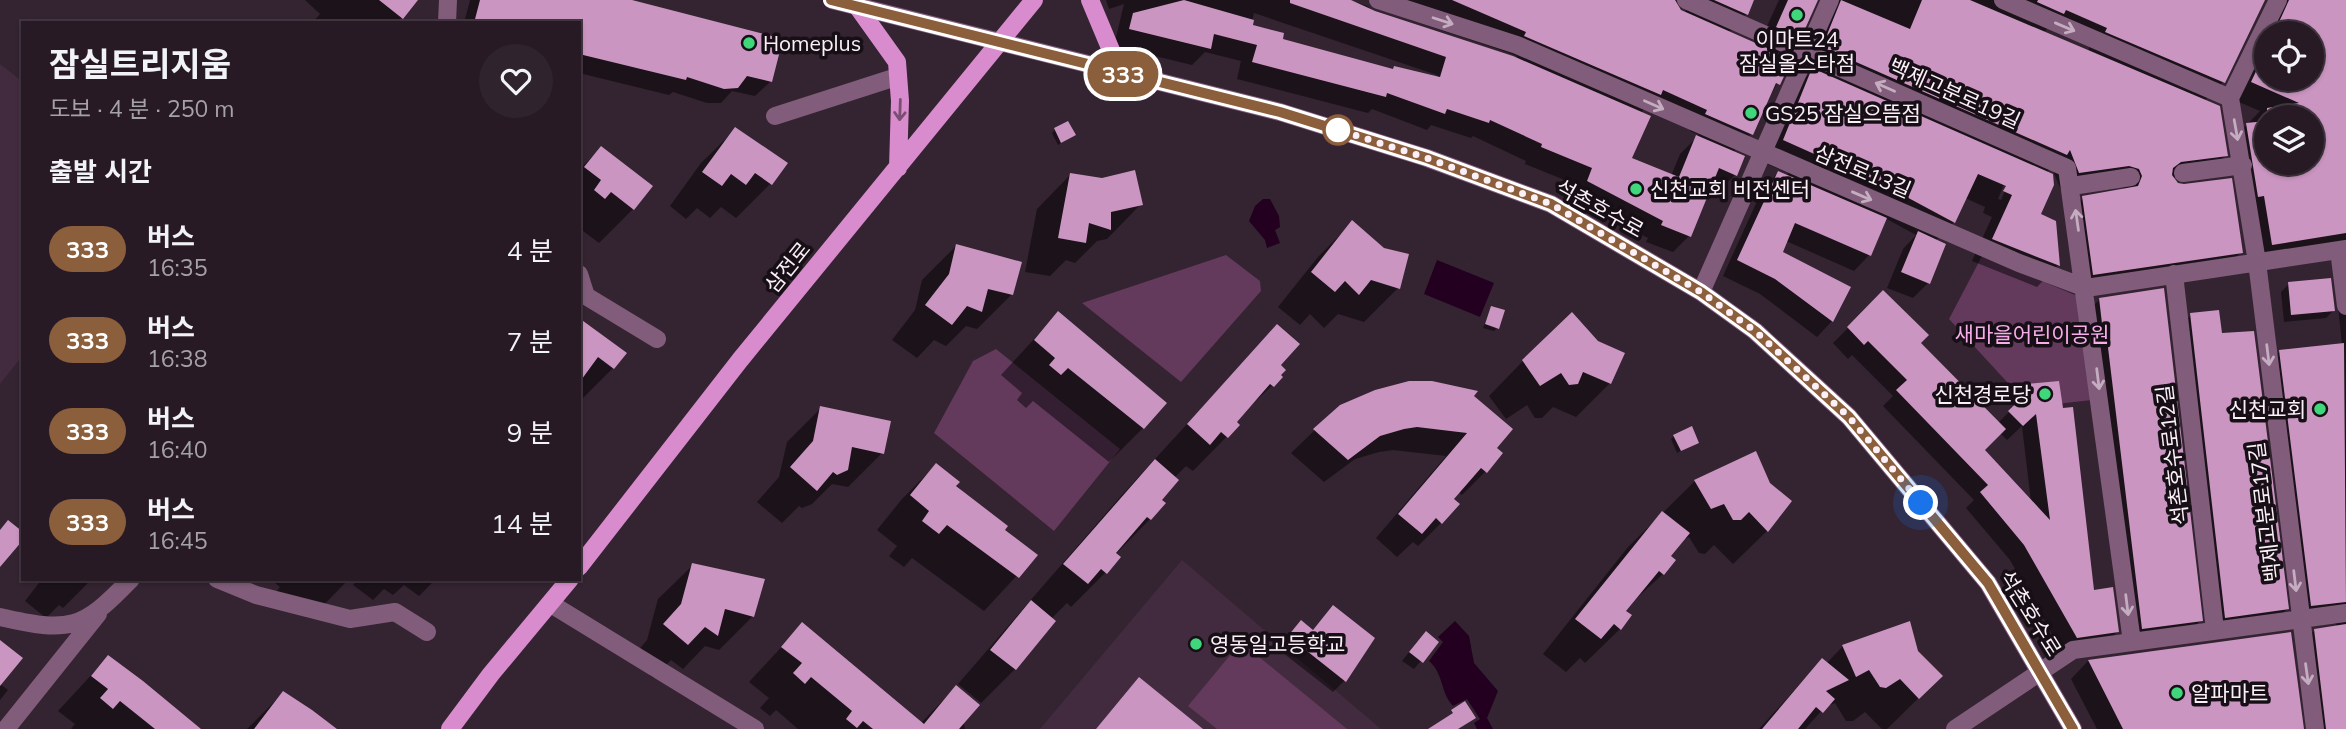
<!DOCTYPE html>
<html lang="ko">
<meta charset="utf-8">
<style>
body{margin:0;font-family:Mulish,"Noto Sans KR",sans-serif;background:#2f232d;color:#f1f3f6;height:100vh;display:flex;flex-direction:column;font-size:26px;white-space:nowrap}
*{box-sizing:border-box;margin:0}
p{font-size:23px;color:#a4a1a7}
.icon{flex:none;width:38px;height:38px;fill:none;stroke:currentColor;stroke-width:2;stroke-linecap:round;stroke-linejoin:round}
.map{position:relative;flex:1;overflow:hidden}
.panel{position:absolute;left:21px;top:21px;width:560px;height:560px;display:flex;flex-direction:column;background:#271a25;border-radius:0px;box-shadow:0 2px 5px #0004,0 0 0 2px #433842}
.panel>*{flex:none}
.badge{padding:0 14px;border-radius:23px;font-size:24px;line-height:46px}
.controls{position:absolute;left:2254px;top:21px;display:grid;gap:14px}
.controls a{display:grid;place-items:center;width:70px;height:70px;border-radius:50%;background:#271a25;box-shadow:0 2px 5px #0004,0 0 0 2px #433842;font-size:35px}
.you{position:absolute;width:35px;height:35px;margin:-18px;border:5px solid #fff;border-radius:50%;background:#1a73e8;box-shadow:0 0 0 10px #1a73e833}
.map>.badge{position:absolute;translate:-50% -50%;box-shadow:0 0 0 4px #fff}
h2{padding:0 28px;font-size:26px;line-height:63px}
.round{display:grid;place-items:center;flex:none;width:74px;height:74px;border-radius:37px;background:#2f232d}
.headline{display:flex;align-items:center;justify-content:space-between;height:119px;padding:0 28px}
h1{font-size:33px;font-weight:700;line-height:52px}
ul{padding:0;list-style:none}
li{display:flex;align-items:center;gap:21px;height:91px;padding:0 28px}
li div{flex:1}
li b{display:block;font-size:26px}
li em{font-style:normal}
li .badge{min-width:77px;font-weight:700;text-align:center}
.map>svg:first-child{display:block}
.built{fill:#422b3e}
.green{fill:#63395c}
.water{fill:#23001f}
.shadow{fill:#0007;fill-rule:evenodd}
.building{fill:#ca95c1}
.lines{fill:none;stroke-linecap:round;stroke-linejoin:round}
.minor{stroke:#815c7b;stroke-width:18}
.major{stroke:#d98ccd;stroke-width:18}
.oneway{stroke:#c4adc0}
.oneway2{stroke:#784e72}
.line-casing{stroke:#fff;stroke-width:16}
.line{stroke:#8b5e3c;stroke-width:10}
.walk{stroke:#fbeff8;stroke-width:7;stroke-dasharray:0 12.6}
.poi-dot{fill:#40d77c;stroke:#170f16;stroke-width:2.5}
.stop-dot{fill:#fff;stroke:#8b5e3c;stroke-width:3.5}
.labels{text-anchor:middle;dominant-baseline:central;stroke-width:7;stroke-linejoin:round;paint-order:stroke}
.poi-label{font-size:21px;fill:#fbeff8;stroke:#170f16;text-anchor:start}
.street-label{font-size:21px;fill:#fbeff8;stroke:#170f16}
.park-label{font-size:21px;fill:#f8adeb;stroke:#170f16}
</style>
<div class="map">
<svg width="2346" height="729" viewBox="0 0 2346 729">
<rect width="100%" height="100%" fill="#342331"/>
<!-- built -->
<path class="built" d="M0,64L23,82V355L0,384Z
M1182,560L1381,729H1040Z"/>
<!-- green -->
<path class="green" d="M1226,255L1260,281L1261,291L1181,382L1082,303Z
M1982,256L2080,297L2092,400L2030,407L1949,319Z
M996,349L1120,449L1054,531L934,433L973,361Z
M1241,642L1347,729H1217L1188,706Z"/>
<!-- water -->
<path class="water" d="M1263,199H1270L1279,216L1280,227L1275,230L1280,243L1267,248L1265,240L1249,221L1255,206Z
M1437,260L1494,283L1480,317L1424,294Z
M1455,621L1469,636L1474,663L1498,691L1487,718L1493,729H1477L1474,723L1480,719L1467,699L1453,706C1440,692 1444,674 1429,661L1443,642L1438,637Z"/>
<!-- shadow -->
<path class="shadow" d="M305,0H416L397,23H312L320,14Z
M470,0H624L771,81L755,96L732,91L721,103H707L673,92L669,95L579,73V23H464Z
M1106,0H1349L1367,6L1374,12L1516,59L1517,56L1504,51L1410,20L1401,15L1389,0H1674L1675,7L1684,14L1691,0H1752L1746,14L1728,33L1758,46L1779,0H1818L1799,37L1780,56L1789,60L1751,134L1732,153L1735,175L1718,191L1709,187L1689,236L1673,252L1646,242L1648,238L1572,198L1577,185L1525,164L1526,161L1473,136L1471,138L1431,125L1427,130L1372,109L1368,113L1237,79L1241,61L1205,52L1192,65L1114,46L1124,4L1109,9ZM1254,13L1437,75L1436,78L1393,70L1281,40L1251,26ZM1647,107L1692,126L1690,131L1699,135L1680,154L1671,176L1629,159L1640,113Z
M1840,0H2252L2223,82L2204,101L2226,155L2208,173L2172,178L2241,252L2223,270L2076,292L2065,216L2083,198L2124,191L2122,187L2061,190L2051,166L2047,173L2039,215L2055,222L2058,265L2037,287L1972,261L1992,217L1983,213L1985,207L1965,198L1954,222L1935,241L1928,283L1913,298L1887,288L1903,249L1916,235L1885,218L1869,255L1854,271L1786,241L1781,253L1849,288L1832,321L1817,337L1760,294L1723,276L1763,188L1778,173L1787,176L1788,173L1762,162L1791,92L1814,69L1805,65L1823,17ZM2048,28L2090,46L2088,51L2044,32ZM2004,184H2008L2001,200L1998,199Z
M2287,0H2346V729H2306L2297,648L2315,630L2338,627L2331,619L2294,623L2262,369L2280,351L2342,345L2335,277L2340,267L2327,251L2255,262L2229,143L2260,111L2234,100L2266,39V79H2312V33H2269ZM2266,117H2312V163H2266Z
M736,129L786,163L770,184L736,218L721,207L710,218L697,208L686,219L670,206L701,163Z
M1055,130L1070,138L1058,145L1052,133Z
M601,148L633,209L599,243L579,228V170Z
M1071,174L1141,204L1107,239L1097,241L1075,263L1066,260L1050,276L1025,272L1037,209Z
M1352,223L1398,288L1364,322L1338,314L1324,328L1310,314L1300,325L1278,307L1318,257Z
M956,246L1011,295L977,329L966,326L946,346L934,340L917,358L892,340L915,310L922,280Z
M2289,284L2334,310L2326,318L2284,322L2281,292Z
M1883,293L1919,343L1998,423L2014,407L2013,401L2028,386L2061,410L2092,592L2117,632L2102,647L2062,652L2010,560L1966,508L1974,500L1883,406L1893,396L1852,355L1848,359L1833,343ZM2022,426L2031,502L1983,450L2000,433L2007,440Z
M2100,299L2201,620L2188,633L2130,641L2087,312Z
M1491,308L1497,328L1494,331L1483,328Z
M1058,313L1143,428L1109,462L1033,401L1026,408L1017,400L1022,393L1001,375Z
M2191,315L2287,609L2274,621L2213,629L2178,328Z
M579,324L613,368L579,402Z
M1277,326L1281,377L1234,422L1238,425L1193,471L1186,466L1174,478L1150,519L1115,555L1118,558L1105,573L1071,607L1067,603L1051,619L1054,622L1015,669L981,703L958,684L1121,496Z
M1597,342L1610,383L1576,417L1553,407L1542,418H1535L1527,405L1506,419L1489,396L1523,361Z
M1472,396L1494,448L1485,472L1462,495L1458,492L1441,523L1418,546L1413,542L1397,557L1376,538L1446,456L1393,450L1379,452L1355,459L1324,482L1291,453L1315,430Z
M821,408L882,453L848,487L832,484L812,504L802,508L799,506L782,523L757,502L779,477L787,442Z
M1674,436L1697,442L1677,453L1671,439Z
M1755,453L1767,531L1733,564L1714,545L1705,554L1699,553L1689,537L1682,540L1669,556L1663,574L1627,607L1620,629L1585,663L1580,658L1566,672L1543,654L1628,547L1695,481Z
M936,465L1002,530L1035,556L984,611L912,558L904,567L889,556L897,546L877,530L902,499Z
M693,565L753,616L719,650L705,646L683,669L671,660L653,678L631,659L647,640L658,599Z
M42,579H92L63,608L59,605L46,618L25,601Z
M270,579H349L313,616L272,597L280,587Z
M358,579H436L419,596L404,585L393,595L384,589L373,600L353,585Z
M1333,607L1344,681L1333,692L1278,649L1290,634L1312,631Z
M802,625L891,729H798L776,710L770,716L760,708L769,698L749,682Z
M2290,634L2302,729H2097L2071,679L2088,661Z
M1418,641L1437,642L1414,669L1402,661Z
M1843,646L1916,651L1941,676L1887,729H1882L1865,712L1853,721H1846L1835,703L1825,707L1805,729H1759L1822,660L1826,664Z
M108,657L198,729H71L75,724L58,711Z
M0,684L8,690L0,700Z
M956,687L965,729H916L923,721Z
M283,693L326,729H247Z"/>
<!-- building -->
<path class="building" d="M379,0H418L403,19Z
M480,0H632L783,39L772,82L747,76L738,88L724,89L687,77L686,80L579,54V23H474Z
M1184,0L1254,20L1253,25L1284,33L1283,39L1393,69L1394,66L1440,77L1446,57L1290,3V0H1351L1375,11L1513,56L1651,116L1632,158L1679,177L1696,135L1745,156L1737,176L1719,168L1691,237L1661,225L1663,221L1587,181L1592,168L1541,147L1542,144L1490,120L1489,123L1447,109L1445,114L1387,93L1386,97L1252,62L1257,45L1214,34L1211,49L1129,29L1133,13Z
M1452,0H1675L1681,10L1792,59L1780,85L1776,83L1753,135L1705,114L1707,110L1663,90L1661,95L1524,36L1526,32Z
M1714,0H1754L1748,15Z
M1788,0H1818L1801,38L1776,27Z
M1841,0L1910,29L1922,0H1970L2220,106L2228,156L2181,162L2173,168L2172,175L2178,183L2184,184L2232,178L2243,253L2093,275L2082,196L2138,186L2142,176L2139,169L2129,166L2079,173L2070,150L2067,155L1822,47Z
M2038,0H2265L2225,83L2105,32L2107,28L2066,10L2064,14L2037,2Z
M2289,0H2346V233L2272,245L2264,196L2258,197L2246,123L2266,121V163H2312V117H2267V108L2299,103L2251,82L2266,50V79H2312V33H2274Z
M1812,68L2053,174L2054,185L2041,214L2056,221L2060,266L1992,239L2012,195L2003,191L2006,186L1978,174L1955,223L1888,187L1783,140Z
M1068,121L1076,135L1061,143L1054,128Z
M735,127L788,163L772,185L755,173L746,185L731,174L722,186L702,172Z
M601,146L653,186L634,210L611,192L605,199L594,190L601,180L584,167Z
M1135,170L1143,205L1111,212V230L1089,223L1086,243L1058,238L1070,173L1102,178Z
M1778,171L1887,218L1871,256L1795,223L1783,252L1851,287L1833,322L1775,279L1737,260Z
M1352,220L1384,248L1409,254L1400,289L1371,280L1359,295L1345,281L1335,292L1311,272Z
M1918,231L1946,244L1930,284L1901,272Z
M956,244L1022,262L1013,295L988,289L982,312L967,306L952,325L925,305L949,274Z
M2331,278L2335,311L2291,315L2288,282Z
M2164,288L2203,621L2142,629L2106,331L2103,332L2099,298Z
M1883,290L1929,335L1921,343L2006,429L1985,450L2050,520L2036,414L2023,426L2008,411L2028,392L2027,384L2059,381L2063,408L2073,407L2094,590L2113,587L2119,632L2077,638L2024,545L1980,492L1988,485L1896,390L1907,380L1868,341L1864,345L1847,327Z
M1491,306L1505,310L1499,329L1485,324Z
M2219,310L2222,333L2254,331L2289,609L2225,618L2190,313Z
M1058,311L1167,403L1144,429L1068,368L1061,375L1049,365L1055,358L1034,340Z
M1572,312L1598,341L1625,353L1611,384L1583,372L1578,384L1569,385L1561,373L1540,386L1522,360Z
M579,318L627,353L614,369L598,357L579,383Z
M1277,324L1300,344L1281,365L1286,370L1281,375L1283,377L1274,387L1270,384L1237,422L1240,425L1228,438L1221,432L1210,445L1187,424Z
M2344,343L2346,602L2311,606L2279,350Z
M1409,381H1432L1478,391L1474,396L1513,429L1497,448L1503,453L1487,473L1481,468L1454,499L1460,504L1442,524L1436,518L1422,534L1398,514L1467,433L1417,427L1404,429L1380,436L1348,460L1313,429L1340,405L1375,390Z
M820,406L891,421L884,454L852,447L848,470L837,475L833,472L817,491L790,467L813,441Z
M1692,426L1699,443L1681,451L1673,435Z
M1756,451L1770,483L1792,501L1768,532L1749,512L1741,520H1733L1724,504L1711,509L1694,480Z
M1155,459L1179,480L1162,500L1166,503L1151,520L1147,517L1116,553L1121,557L1107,574L1101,569L1088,584L1063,564Z
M936,463L960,482L956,486L1008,526L1005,530L1038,555L1019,578L947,525L939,534L922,521L929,511L910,495Z
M1662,511L1690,533L1671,556L1676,560L1664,575L1659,571L1626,611L1632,615L1621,630L1614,624L1601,639L1575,619Z
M8,520L23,532V540L0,567V530Z
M692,563L765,579L754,617L725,609L718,636L705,627L688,645L663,624L681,604Z
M1031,600L1056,621L1016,670L990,650Z
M1333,605L1375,638L1346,682L1288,636L1301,620L1313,630Z
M1910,621L1918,651L1943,676L1919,699L1900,679L1886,688L1880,687L1869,670L1856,677L1842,645Z
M802,622L924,724L956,685L980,705L959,729H873L863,721L857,728L846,719L852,711L811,677L805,684L793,673L802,663L781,647Z
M2346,624V729H2326L2314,629Z
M1426,631L1439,642L1423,663L1409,652Z
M2291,632L2304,729H2123L2088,660Z
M0,640L23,658L0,686Z
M108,655L143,681L201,729H155L120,701L113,709L100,698L108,689L91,676Z
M1822,658L1849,680L1826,691L1835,699L1823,713L1816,707L1798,729H1762Z
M1139,677L1203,729H1096Z
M283,691L312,710L337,729H254Z
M1465,701L1476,718L1458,729H1428L1453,713L1451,710Z"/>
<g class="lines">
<!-- minor -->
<path class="minor" d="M832,0L1280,112L1427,158L1551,204L1701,292L1755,331L1849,417L1988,583L2073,729
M1378,0L1517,45L2019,263L2086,288L2346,249
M1686,0L2067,168L2132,642
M2003,0L2230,98
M2278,0L2230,98L2257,262L2315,729
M447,23L448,0
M775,116L890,79
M2183,173L2243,165
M2072,186L2131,177
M2339,250L2346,306
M579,274L586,296L657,339
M2174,274L2215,630
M1701,292L1830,0
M217,579L256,595L350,619L395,612L427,632
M551,604L755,729
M0,617C70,633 82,630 131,579
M6,729L98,614
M1955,729L2073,650L2346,613"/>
<!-- major -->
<path class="major" d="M1090,0L1113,55L1128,75
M857,6L897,62L900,101L898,168
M579,567L740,360L1034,0
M450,729L491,674L570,579"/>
</g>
<!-- one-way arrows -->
<defs><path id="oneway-shaft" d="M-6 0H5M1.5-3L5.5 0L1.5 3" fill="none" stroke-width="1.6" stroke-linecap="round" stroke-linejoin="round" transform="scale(1.75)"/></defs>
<g class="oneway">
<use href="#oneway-shaft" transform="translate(1443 21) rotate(18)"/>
<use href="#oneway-shaft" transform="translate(2065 27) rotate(23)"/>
<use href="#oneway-shaft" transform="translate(1885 87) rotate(-156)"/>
<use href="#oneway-shaft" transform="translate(1654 105) rotate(24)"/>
<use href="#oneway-shaft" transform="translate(2236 130) rotate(80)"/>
<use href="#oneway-shaft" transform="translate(1862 196) rotate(23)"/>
<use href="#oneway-shaft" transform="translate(2077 220) rotate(-98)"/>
<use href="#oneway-shaft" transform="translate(2268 355) rotate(83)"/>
<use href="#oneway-shaft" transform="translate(2098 379) rotate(83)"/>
<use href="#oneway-shaft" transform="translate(2295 581) rotate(83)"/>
<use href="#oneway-shaft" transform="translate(2127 605) rotate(83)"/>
<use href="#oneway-shaft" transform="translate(2307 674) rotate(82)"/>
</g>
<use class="oneway2" href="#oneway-shaft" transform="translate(900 110) rotate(92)"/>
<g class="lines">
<defs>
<path id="line" d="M831,0L1280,112L1427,158L1551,204L1701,292L1755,331L1849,417L1988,583L2073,729"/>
</defs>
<!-- line casing -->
<use href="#line" class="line-casing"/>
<!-- line -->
<use href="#line" class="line"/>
<!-- walk -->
<path class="walk" d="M1338,130L1329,127L1427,158L1551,204L1701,292L1755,331L1849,417L1921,503"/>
</g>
<!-- markers -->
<g class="poi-dot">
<circle cx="1797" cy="15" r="7"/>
<circle cx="749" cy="43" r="7"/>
<circle cx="1751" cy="113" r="7"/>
<circle cx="1636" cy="189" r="7"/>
<circle cx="2045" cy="394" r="7"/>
<circle cx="2320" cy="409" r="7"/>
<circle cx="1196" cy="644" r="7"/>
<circle cx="2177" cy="693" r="7"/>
</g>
<circle class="stop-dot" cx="1338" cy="130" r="14"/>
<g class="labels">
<!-- poi labels -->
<g class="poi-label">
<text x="1797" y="39" text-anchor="middle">이마트24<tspan x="1797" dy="24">잠실올스타점</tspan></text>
<text x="763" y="43">Homeplus</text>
<text x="1765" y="113">GS25 잠실으뜸점</text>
<text x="1650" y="189">신천교회 비전센터</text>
<text x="2031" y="394" text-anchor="end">신천경로당</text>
<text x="2306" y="409" text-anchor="end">신천교회</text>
<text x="1210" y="644">영동일고등학교</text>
<text x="2191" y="693">알파마트</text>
</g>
<!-- street labels -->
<g class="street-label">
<text transform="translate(1955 93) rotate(24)">백제고분로19길</text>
<text transform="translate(1863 171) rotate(23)">삼전로13길</text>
<text transform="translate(1600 208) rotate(29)">석촌호수로</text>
<text transform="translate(787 267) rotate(-51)">삼전로</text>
<text transform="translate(2172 455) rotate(-97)">석촌호수로12길</text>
<text transform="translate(2264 512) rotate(-97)">백제고분로17길</text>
<text transform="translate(2031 613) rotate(58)">석촌호수로</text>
</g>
<!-- park labels -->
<g class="park-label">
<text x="2032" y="334">새마을어린이공원</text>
</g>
</g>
</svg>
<div class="controls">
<a><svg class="icon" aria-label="locate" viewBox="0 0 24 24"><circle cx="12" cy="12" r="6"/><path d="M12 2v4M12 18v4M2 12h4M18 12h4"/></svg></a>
<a><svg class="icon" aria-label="layers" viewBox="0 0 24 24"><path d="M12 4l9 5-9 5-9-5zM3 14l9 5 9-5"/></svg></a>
</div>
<div class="you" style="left:1921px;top:503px"></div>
<b class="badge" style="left:1123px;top:74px;background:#8b5e3c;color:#fff">333</b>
<section class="panel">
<div class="headline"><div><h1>잠실트리지움</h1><p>도보 · 4 분 · 250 m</p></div><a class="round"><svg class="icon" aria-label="heart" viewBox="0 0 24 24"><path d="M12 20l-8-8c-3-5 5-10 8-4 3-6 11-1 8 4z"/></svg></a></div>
<h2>출발 시간</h2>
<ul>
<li><span class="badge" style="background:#8b5e3c;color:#fff">333</span><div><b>버스</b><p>16:35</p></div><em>4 분</em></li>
<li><span class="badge" style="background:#8b5e3c;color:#fff">333</span><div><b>버스</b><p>16:38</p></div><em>7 분</em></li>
<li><span class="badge" style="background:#8b5e3c;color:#fff">333</span><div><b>버스</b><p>16:40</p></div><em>9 분</em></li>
<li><span class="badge" style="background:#8b5e3c;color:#fff">333</span><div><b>버스</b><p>16:45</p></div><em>14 분</em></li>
</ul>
</section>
</div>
